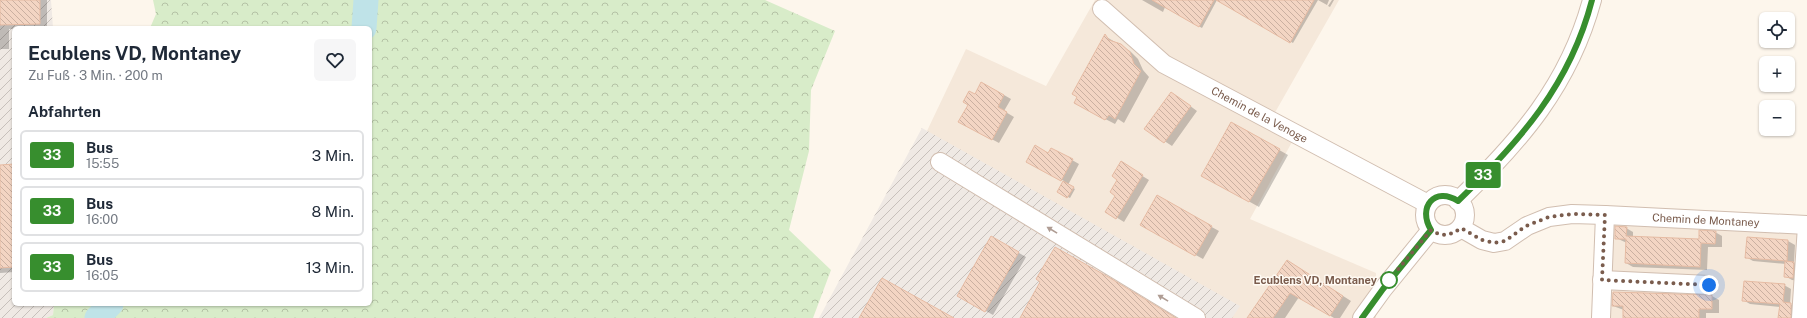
<!DOCTYPE html>
<html lang="de">
<meta charset="utf-8">
<style>
body{margin:0;font-family:"Public Sans",sans-serif;background:#f6f6f7;color:#1f2937;height:100vh;display:flex;flex-direction:column;font-size:15px;white-space:nowrap}
*{box-sizing:border-box;margin:0}
p{font-size:13px;color:#747a83}
.icon{flex:none;width:22px;height:22px;fill:none;stroke:currentColor;stroke-width:2;stroke-linecap:round;stroke-linejoin:round}
.map{position:relative;flex:1;overflow:hidden}
.sheet{position:absolute;left:12px;top:26px;width:360px;height:280px;display:flex;flex-direction:column;background:#fff;border-radius:6px;box-shadow:0 1px 3px #0004}
.sheet>*{flex:none}
.badge{padding:0 8px;border-radius:3px;font-size:14px;line-height:26px}
.controls{position:absolute;left:1759px;top:12px;display:grid;gap:8px}
.controls a{display:grid;place-items:center;width:36px;height:36px;border-radius:6px;background:#fff;box-shadow:0 1px 3px #0004;font-size:20px}
.you{position:absolute;width:20px;height:20px;margin:-10px;border:3px solid #fff;border-radius:50%;background:#1a73e8;box-shadow:0 0 0 6px #1a73e833}
.map>.badge{position:absolute;translate:-50% -50%;box-shadow:0 0 0 2px #fff}
h2{padding:0 16px;font-size:15px;line-height:36px}
.round{display:grid;place-items:center;flex:none;width:42px;height:42px;border-radius:6px;background:#f6f6f7}
.overview{display:flex;align-items:center;justify-content:space-between;height:68px;padding:0 16px}
h1{font-size:19px;font-weight:700;line-height:30px}
ul{padding:0;list-style:none}
li{display:flex;align-items:center;gap:12px;height:50px;margin:0 8px 6px;padding:0 8px;border:2px solid #e0e1e3;border-radius:6px}
li div{flex:1}
li b{display:block;font-size:15px}
li em{font-style:normal}
li .badge{min-width:44px;font-weight:700;text-align:center}
.map>svg:first-child{display:block}
.residential{fill:#f5e8da}
.industrial{fill:url(#industrial-furrows)}
.forest{fill:url(#forest-crowns)}
.shadow{fill:#0003}
.lines{fill:none;stroke-linecap:round;stroke-linejoin:round}
.river{stroke:#bfe3e8;stroke-width:25}
.building{fill:url(#building-back-hatch);stroke:#e6bba3}
.minor-casing{stroke:#d1beb0;stroke-width:20}
.minor{stroke:#fff;stroke-width:18}
.oneway{fill:#af9d94}
.line-casing{stroke:#fff;stroke-width:9}
.line{stroke:#378e2e;stroke-width:6}
.walk{stroke:#7a5c4d;stroke-width:4;stroke-dasharray:0 7.2}
.stop-dot{fill:#fff;stroke:#378e2e;stroke-width:2}
.labels{text-anchor:middle;dominant-baseline:central;stroke-width:3;stroke-linejoin:round;paint-order:stroke}
.street-label{font-size:11px;fill:#7a5c4d;stroke:#fffaf3}
.stop-label{font-size:11px;font-weight:bold;fill:#7a5c4d;stroke:#fffaf3;text-anchor:end}
</style>
<div class="map">
<svg width="1807" height="318" viewBox="0 0 1807 318">
<defs>
<pattern id="industrial-furrows" width="10" height="10" patternUnits="userSpaceOnUse"><rect width="10" height="10" fill="#efe9e4"/><path d="M-1 1l2-2M0 10L10 0M9 11l2-2" fill="none" stroke="#c7c0bb"/></pattern>
<pattern id="forest-crowns" width="20" height="18" patternUnits="userSpaceOnUse"><rect width="20" height="18" fill="#d8ecc9"/><path d="M2 6a3 3 0 1 1 6 0M12 15a3 3 0 1 1 6 0" fill="none" stroke="#b4c2a5"/></pattern>
<pattern id="building-back-hatch" width="6" height="6" patternUnits="userSpaceOnUse"><rect width="6" height="6" fill="#f3d5c3"/><path d="M-1 5l2 2M0 0l6 6M5-1l2 2" fill="none" stroke="#cab0a1"/></pattern>
</defs>
<rect width="100%" height="100%" fill="#fdf6ec"/>
<!-- residential -->
<path class="residential" d="M1095,0H1339L1273,116L1298,131L1250,219L1376,273V318H838L966,49L1046,86Z
M1598,209L1807,219V318H1595Z"/>
<!-- industrial -->
<path class="industrial" d="M0,0H51L53,28H14V304H54L53,315L46,318H0Z
M922,128L1240,306L1232,318H819Z"/>
<!-- forest -->
<path class="forest" d="M153,0H765L835,31L811,90L809,151L789,230L831,270L813,318H46L53,315L54,304H370V28H150L156,14Z"/>
<!-- shadow -->
<path class="shadow" d="M0,0H47V28L9,29V49H0Z
M1142,0H1217L1202,28L1165,7L1163,12Z
M1218,0H1318L1293,43Z
M1318,0H1329L1327,5Z
M1332,0H1334L1330,7L1328,6Z
M1105,36L1130,51L1138,59L1143,70L1149,77L1124,123L1118,119L1115,124L1084,108Z
M975,95H1004L1011,99L1004,111L1014,117L999,143L967,126L969,105Z
M1178,97L1197,111L1172,146L1146,129Z
M1232,123L1288,155L1259,207L1203,176Z
M1072,160L1079,164L1068,185L1075,189L1070,198L1058,192L1064,181L1034,166Z
M1121,163L1149,180L1124,222L1106,211L1116,196Z
M14,165V272L0,273V166Z
M1157,197L1219,231L1203,259L1141,225Z
M1626,228L1633,232V237L1700,240L1715,232L1722,236V247H1708L1707,270L1633,267L1626,263L1627,243L1616,238Z
M991,237L1026,257L993,315L958,295Z
M1748,238L1788,241L1795,245L1794,263L1801,267L1800,281L1792,280L1785,276L1786,264L1753,261L1746,257Z
M1296,266L1351,301L1340,318H1334L1299,297L1285,318H1249Z
M1784,285L1791,289L1790,304L1798,308V318H1780V307L1750,304L1743,300Z
M1613,293L1712,296L1719,300V313H1706V318H1624V310L1613,306Z"/>
<g class="lines">
<!-- river -->
<path class="river" d="M364,28L366,0
M97,318L111,304"/>
</g>
<!-- building -->
<path class="building" d="M0,0H40V24L0,25Z
M1152,0H1214L1199,27Z
M1216,0H1314L1290,43Z
M1105,34L1109,40L1121,44L1130,52L1134,64L1141,71L1115,119L1109,115L1105,120L1074,103L1077,97L1072,94Z
M981,82L1004,95L998,107L1007,112L992,140L958,122L968,105L963,102L969,91L975,94Z
M1171,92L1191,106L1164,143L1144,129Z
M1231,122L1280,149L1249,202L1201,176Z
M1035,145L1048,153L1051,148L1073,159L1061,181L1026,162Z
M1121,161L1143,175L1116,219L1105,212L1115,196L1110,192L1117,180L1112,176Z
M14,164V267L0,268V165Z
M1063,181L1074,187L1067,198L1057,192Z
M1157,195L1212,226L1195,256L1140,225Z
M1615,226L1627,227L1626,236L1699,239V230L1716,231L1715,244L1701,243L1700,267L1625,263L1626,239H1615Z
M991,236L1019,252L985,312L957,296Z
M1747,237L1788,240L1787,261L1745,258Z
M1055,247L1110,278L1176,318H1020L1040,282L1036,279Z
M1287,260L1343,296L1330,316L1290,293L1273,318H1247Z
M1785,261L1794,262L1793,278L1784,277Z
M882,278L954,318H859Z
M1744,281L1785,284L1783,302L1791,303V318H1778L1780,304L1742,301Z
M1613,292L1712,295V309H1699V318H1623V306H1612Z"/>
<g class="lines">
<defs>
<g id="minor">
<path id="s1" d="M1102,9L1164,64L1428,204"/>
<path d="M940,162L1196,318"/>
<circle cx="1445" cy="215" r="20"/>
<path d="M1458,201C1520,141 1569,85 1592,0"/>
<path id="s2" d="M1605,215L1807,225"/>
<path d="M1461,228L1482,240L1494,243L1505,241L1527,226L1549,217L1572,214L1605,215L1601,318"/>
<path d="M1602,280L1709,285"/>
<path d="M1362,318L1383,289L1431,230"/>
<path d="M1801,318L1807,226"/>
</g>
</defs>
<!-- minor casing -->
<use href="#minor" class="minor-casing"/>
<!-- minor -->
<use href="#minor" class="minor"/>
</g>
<!-- one-way arrows -->
<defs><path id="oneway-solid" d="M-6-.8H1V-3.2L6.5 0L1 3.2V.8H-6Z"/></defs>
<g class="oneway">
<use href="#oneway-solid" transform="translate(1052 230) rotate(-149)"/>
<use href="#oneway-solid" transform="translate(1163 298) rotate(-149)"/>
</g>
<g class="lines">
<defs>
<path id="line" d="M1362,318L1383,289L1431,230C1417,207 1435,186 1458,201C1520,141 1570,85 1592,0"/>
</defs>
<!-- line casing -->
<use href="#line" class="line-casing"/>
<!-- line -->
<use href="#line" class="line"/>
<!-- walk -->
<path class="walk" d="M1389,280L1431,230C1442,237 1450,236 1461,228L1482,240L1494,243L1505,241L1526,226L1549,217L1572,214L1605,215L1602,280L1709,285"/>
</g>
<!-- markers -->
<circle class="stop-dot" cx="1389" cy="280" r="8"/>
<g class="labels">
<!-- street labels -->
<g class="street-label">
<text stroke="none"><textPath href="#s1" startOffset="191">Chemin de la Venoge</textPath></text>
<text stroke="none"><textPath href="#s2" startOffset="101">Chemin de Montaney</textPath></text>
</g>
<!-- stop labels -->
<g class="stop-label">
<text x="1377" y="280">Ecublens VD, Montaney</text>
</g>
</g>
</svg>
<div class="controls">
<a><svg class="icon" aria-label="locate" viewBox="0 0 24 24"><circle cx="12" cy="12" r="6"/><path d="M12 2v4M12 18v4M2 12h4M18 12h4"/></svg></a>
<a>+</a>
<a>−</a>
</div>
<div class="you" style="left:1709px;top:285px"></div>
<b class="badge" style="left:1483px;top:175px;background:#378e2e;color:#fff">33</b>
<section class="sheet">
<div class="overview"><div><h1>Ecublens VD, Montaney</h1><p>Zu Fuß · 3 Min. · 200 m</p></div><a class="round"><svg class="icon" aria-label="heart" viewBox="0 0 24 24"><path d="M12 20l-8-8c-3-5 5-10 8-4 3-6 11-1 8 4z"/></svg></a></div>
<h2>Abfahrten</h2>
<ul>
<li><span class="badge" style="background:#378e2e;color:#fff">33</span><div><b>Bus</b><p>15:55</p></div><em>3 Min.</em></li>
<li><span class="badge" style="background:#378e2e;color:#fff">33</span><div><b>Bus</b><p>16:00</p></div><em>8 Min.</em></li>
<li><span class="badge" style="background:#378e2e;color:#fff">33</span><div><b>Bus</b><p>16:05</p></div><em>13 Min.</em></li>
</ul>
</section>
</div>
